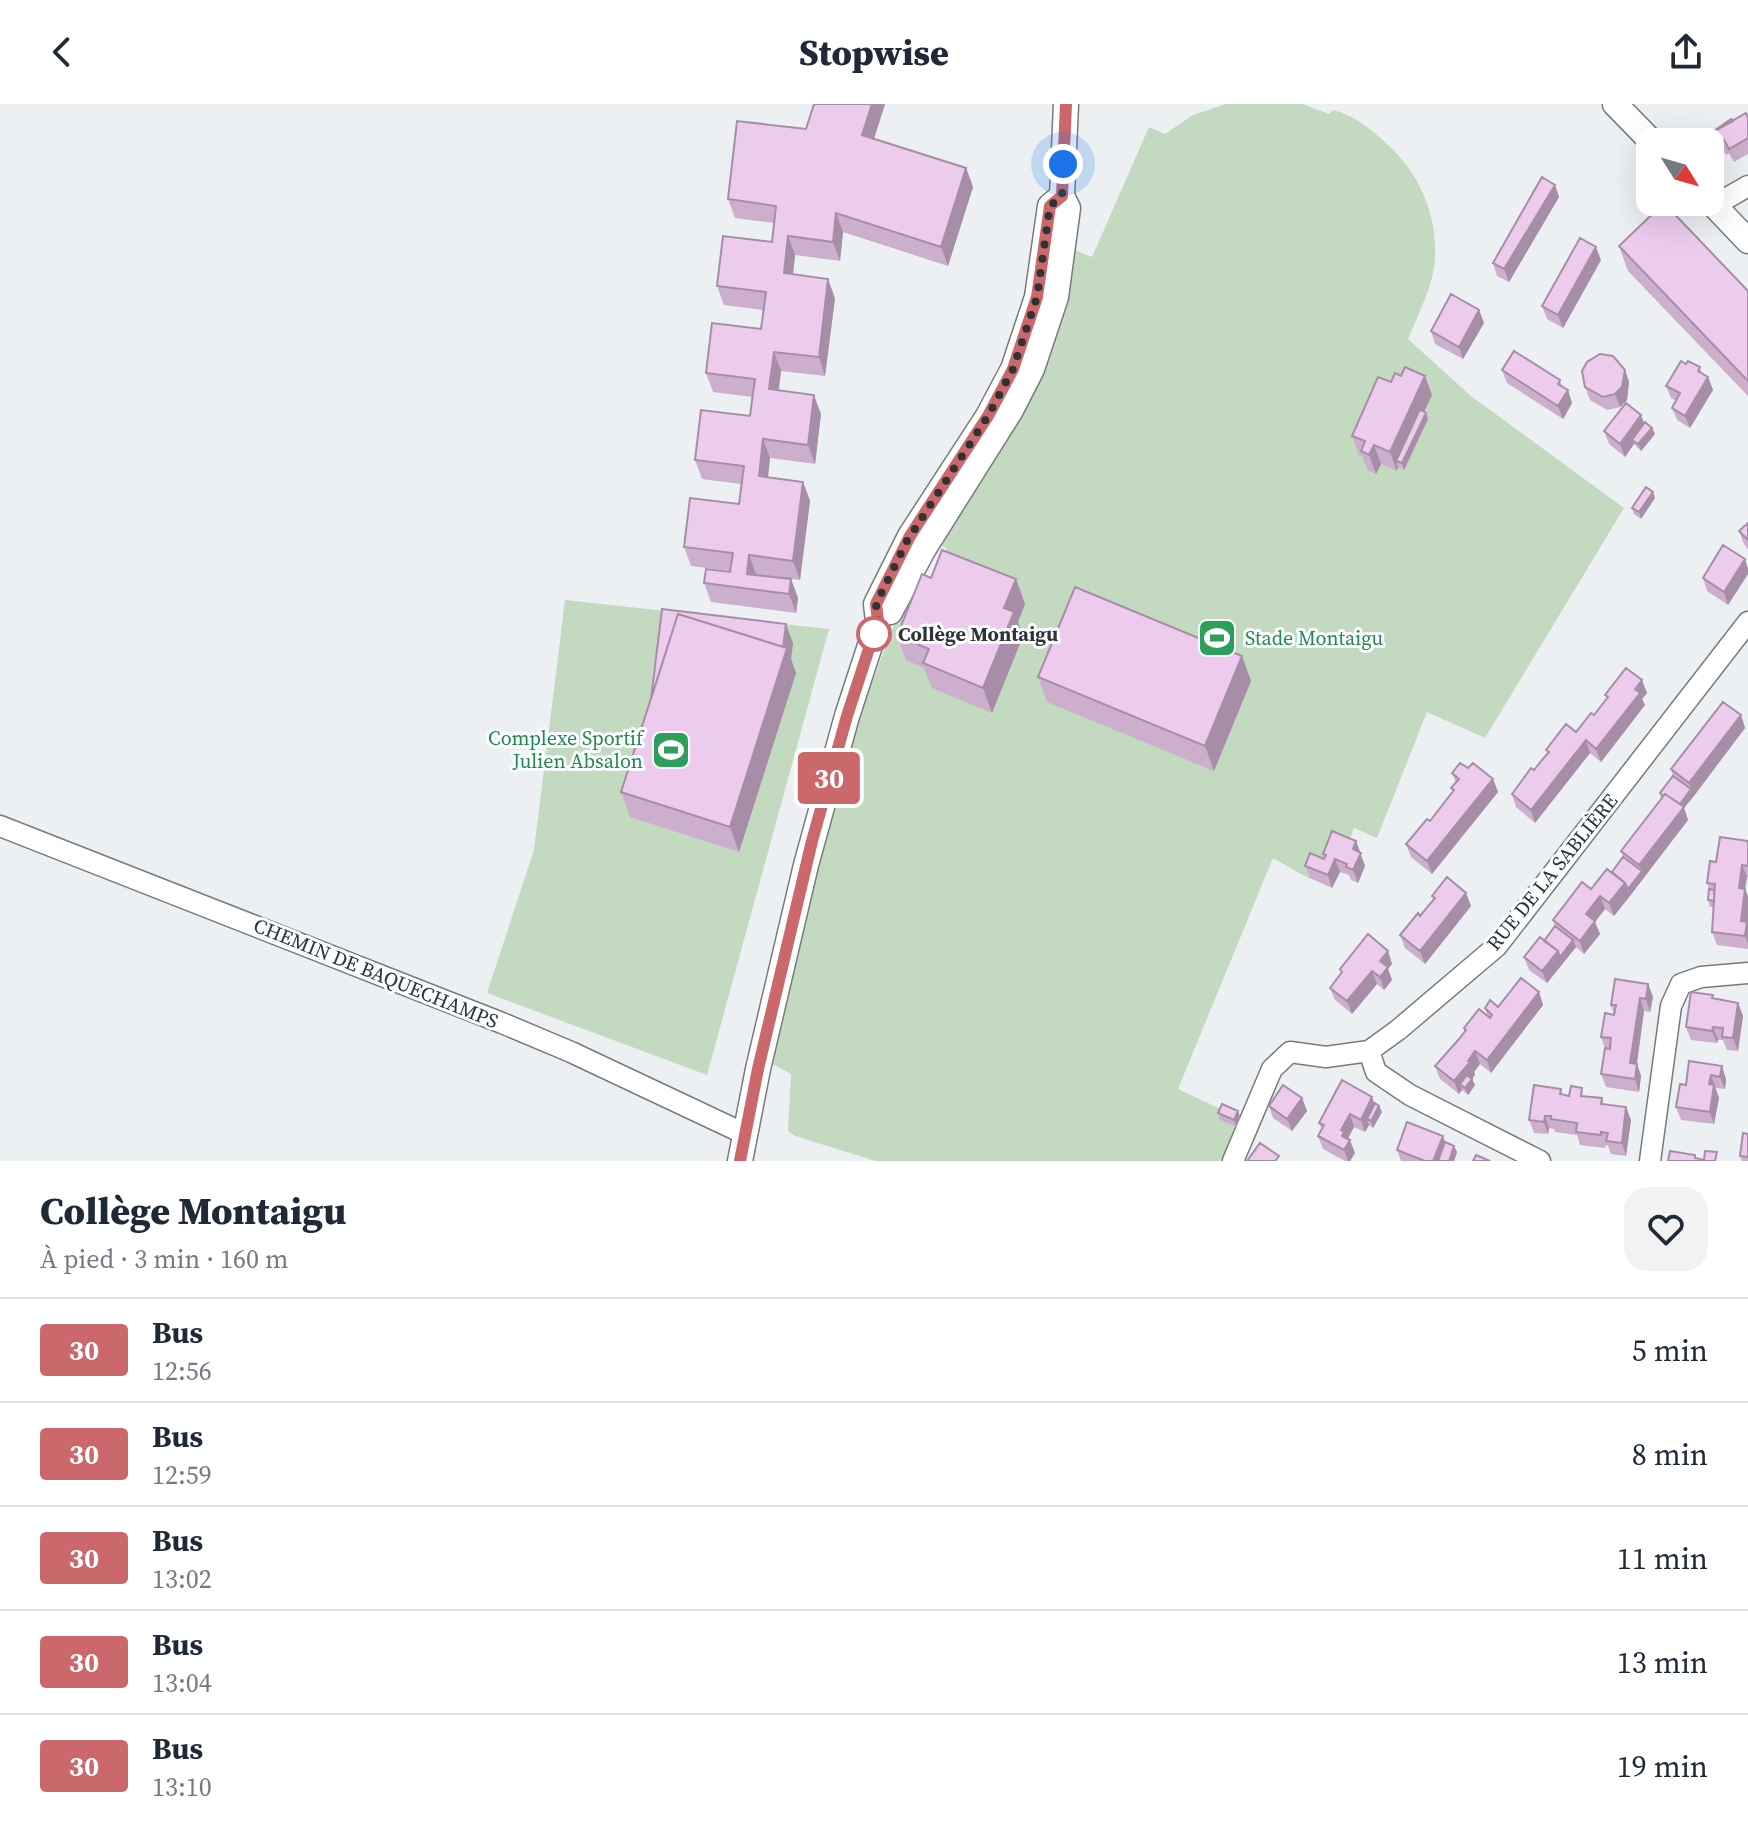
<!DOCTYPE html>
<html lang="fr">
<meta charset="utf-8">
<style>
body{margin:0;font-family:"Source Serif 4",serif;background:#f2f2f3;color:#1f2937;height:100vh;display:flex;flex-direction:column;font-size:30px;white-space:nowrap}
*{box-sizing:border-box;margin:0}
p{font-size:26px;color:#747a83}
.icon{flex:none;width:44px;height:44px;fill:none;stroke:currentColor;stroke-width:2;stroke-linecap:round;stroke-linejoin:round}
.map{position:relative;height:1057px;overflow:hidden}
.side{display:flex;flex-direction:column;background:#fff;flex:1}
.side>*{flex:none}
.badge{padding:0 16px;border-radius:6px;font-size:28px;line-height:52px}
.needle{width:52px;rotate:127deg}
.buttons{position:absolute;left:1636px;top:24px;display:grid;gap:16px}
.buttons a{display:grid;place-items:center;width:88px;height:88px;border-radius:16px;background:#fff;box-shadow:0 8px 32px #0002;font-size:40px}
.you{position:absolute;width:40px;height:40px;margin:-20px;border:6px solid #fff;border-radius:50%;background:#1a73e8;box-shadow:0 0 0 12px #1a73e833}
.map>.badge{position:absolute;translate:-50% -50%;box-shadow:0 0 0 4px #fff}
.round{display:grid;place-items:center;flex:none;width:84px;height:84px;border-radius:24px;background:#f2f2f3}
.summary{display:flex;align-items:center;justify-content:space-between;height:136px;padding:0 40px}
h1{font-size:38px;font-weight:800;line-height:60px}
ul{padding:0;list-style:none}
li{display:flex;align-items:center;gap:24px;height:104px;padding:0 40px;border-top:2px solid #e0e1e3}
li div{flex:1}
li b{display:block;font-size:30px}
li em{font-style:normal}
li .badge{min-width:88px;font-weight:700;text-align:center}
header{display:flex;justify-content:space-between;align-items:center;height:104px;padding:0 40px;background:#fff;font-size:36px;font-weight:800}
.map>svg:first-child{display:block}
.green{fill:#c3d9c0}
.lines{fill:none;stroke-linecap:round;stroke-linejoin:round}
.minor-casing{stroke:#777a7e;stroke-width:23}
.tertiary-casing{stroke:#777a7e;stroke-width:27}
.minor{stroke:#fff;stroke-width:20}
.tertiary{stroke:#fff;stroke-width:24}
.wall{fill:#cbafcc}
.shaded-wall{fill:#a58ea6}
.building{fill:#eccbed;stroke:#a58ea6;stroke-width:2}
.line-casing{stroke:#fff;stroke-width:18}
.line{stroke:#cb686b;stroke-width:12}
.walk{stroke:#303233;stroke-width:8;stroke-dasharray:0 14.4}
.stop-dot{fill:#fff;stroke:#cb686b;stroke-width:4}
.labels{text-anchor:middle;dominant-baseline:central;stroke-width:6;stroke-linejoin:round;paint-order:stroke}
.stop-label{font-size:20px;font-weight:bold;fill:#303233;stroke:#fafdff;text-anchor:start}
.leisure-label{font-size:20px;fill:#27864d;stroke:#fafdff;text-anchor:start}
.street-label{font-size:20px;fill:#303233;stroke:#fafdff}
</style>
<header><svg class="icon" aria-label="back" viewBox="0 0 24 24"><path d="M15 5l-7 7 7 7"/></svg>Stopwise<svg class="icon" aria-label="share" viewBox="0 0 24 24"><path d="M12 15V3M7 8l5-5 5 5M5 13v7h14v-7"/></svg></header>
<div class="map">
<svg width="1748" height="1057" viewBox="0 0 1748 1057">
<rect width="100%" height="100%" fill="#ecf0f3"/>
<!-- green -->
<path class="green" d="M1226,0H1303L1329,10L1333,6C1356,12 1372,26 1389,42C1427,76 1446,135 1429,184C1423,201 1415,218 1408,235L1471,292L1624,404L1485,634L1427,608L1377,734L1354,724L1346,744L1328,762H1315L1310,775L1273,754L1178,985L1225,1007L1221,1016L1236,1023L1221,1057H876L795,1032L788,1027L791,970L772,960C805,807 839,650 901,505L918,512L947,445L936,438L1072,145L1092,153L1149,23L1165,30L1193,11Z
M565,496L829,525L707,971L487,889L534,746Z"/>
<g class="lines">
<defs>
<path id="minor" d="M1715,101L1748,82
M0,722L502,919L571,948L745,1030
M1369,947L1376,968L1410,991L1540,1057
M1233,1057L1272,965L1290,948L1326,953L1369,947L1398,926L1497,842L1748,518
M1650,1057L1671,902L1681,880L1701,873L1748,869"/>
<path id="tertiary" d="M1615,0L1652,38
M1710,97L1748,137
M890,508L923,446L1011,306L1032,265L1056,193L1068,104L1062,92L1066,0
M740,1057L758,965L806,761L847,612L878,517L876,500L910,432L988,312L1013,265L1037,193L1050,102L1062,92"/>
</defs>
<!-- minor casing -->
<use href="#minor" class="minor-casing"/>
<!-- tertiary casing -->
<use href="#tertiary" class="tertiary-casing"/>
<!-- minor -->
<use href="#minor" class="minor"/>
<!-- tertiary -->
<use href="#tertiary" class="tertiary"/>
</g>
<!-- wall -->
<path class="wall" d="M814,0H885L874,35L966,64L973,83L948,162L843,128L840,157L795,151L793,171L835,194L825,272L781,267L779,286L821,310L815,360L770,354L768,373L803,378L810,397L800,476L756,471L791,475L798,494L796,509L711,498L704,479L731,467L691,462L684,443L739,400L741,380L702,375L695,356L750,312L752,293L713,288L706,269L761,225L763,206L724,201L717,182L772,138L774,119L735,114L728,95L806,25Z
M1748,14V50L1734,58L1729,49L1726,51L1720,40L1716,42L1711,29L1733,17Z
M1555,81L1559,93L1509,178L1497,172L1493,159Z
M1619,142L1748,187V292L1628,167Z
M1601,156L1563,224L1547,215L1542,202Z
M1479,206L1484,219L1463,255L1435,240L1431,227Z
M1686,260L1700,263L1702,270L1708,273L1713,286L1690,324L1677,316L1672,304L1676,297L1671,294L1666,282Z
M1502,266L1560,276L1562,283L1572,299L1563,315L1507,279Z
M1625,266L1629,278L1627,296L1620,303L1607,306L1590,296L1585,283Z
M1401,272H1425L1432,291L1424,308L1426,309L1428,315L1404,366L1398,363L1397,367L1381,360L1376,370L1368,366L1362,352L1359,351L1352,332L1391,278Z
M1644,319L1652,324L1655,330L1641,347L1634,340L1625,353L1609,340L1604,327Z
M1653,388L1655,394L1641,415L1634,410L1632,404Z
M1748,419V445L1744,440L1739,427Z
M1745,455L1748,465V470L1728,501L1707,487L1703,474Z
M931,474L1016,475L1025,500L1018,518L1023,532L992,609L932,584L924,564L906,556L897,532Z
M793,539L791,555L796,569L739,748L630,713L621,688Z
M1242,552L1251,577L1214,667L1047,598L1038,573Z
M1647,589L1642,595L1645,601L1601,658L1590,649L1535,719L1516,703L1512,690L1534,666L1547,649L1546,646L1576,628L1594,611L1607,594L1605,591Z
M1741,611L1745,624L1684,704L1688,716L1614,812L1605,805L1595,818L1600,830L1584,850L1576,843L1547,879L1529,866L1524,853L1544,837L1555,822L1553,816L1612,768L1623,753L1621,747L1661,695L1660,689L1673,672L1671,665Z
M1468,664L1493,675L1498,688L1432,770L1411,753L1406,740L1430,717L1453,688L1451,684L1456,679L1452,669Z
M1356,737L1365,762L1358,779L1351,776L1349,771L1340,768L1332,784L1310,774L1305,762L1324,755L1323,750Z
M1748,737V774L1747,773L1745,785L1748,820V845L1717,841L1712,828L1713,803H1710L1708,796L1709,785L1707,779L1716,758Z
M1466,789L1471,802L1425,860L1405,844L1400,831L1420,812L1434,796L1432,792Z
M1388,847L1392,860L1388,865L1392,876L1384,886L1377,880L1352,910L1335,896L1330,884L1341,870L1340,865Z
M1648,880L1653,893L1650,908L1644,907L1637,960L1641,972L1639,988L1606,983L1601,970L1605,944L1601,933L1614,911L1611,901Z
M1539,888L1543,901L1491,969L1480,960L1474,968L1475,971L1472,974L1475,981L1468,991L1462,986L1459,990L1440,975L1435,962L1459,935L1465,928L1464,924L1488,913L1485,904L1498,903Z
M1713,891L1714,895L1738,899L1743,912L1738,947L1727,946L1723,936H1718L1717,939L1691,936L1686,923Z
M1689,957L1726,975L1725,985L1715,984L1719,994L1714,1020L1681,1016L1676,1003L1686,981Z
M1561,985L1563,991L1602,994L1604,1000L1631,1016L1626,1052L1611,1050L1608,1042L1606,1041L1605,1044L1580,1041L1577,1031L1555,1028L1554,1025L1549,1024L1548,1030L1534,1029L1529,1016Z
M1302,994L1307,1007L1292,1027L1273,1014L1269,1002Z
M1375,999L1379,1002L1382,1008L1373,1024L1369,1021L1365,1028L1354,1023L1348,1035L1355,1049L1350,1057H1345L1323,1045L1318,1032L1322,1026L1319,1019Z
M1238,1007L1240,1013L1236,1023L1220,1016L1218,1009Z
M1748,1030V1057H1742L1740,1052Z
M1443,1032L1445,1038L1454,1042L1457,1048L1454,1057H1401L1397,1046Z"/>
<!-- shaded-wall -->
<path class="shaded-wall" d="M872,0H885L869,50L862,31Z
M966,64L973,83L948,162L941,143Z
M1555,81L1559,93L1509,178L1504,165Z
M836,109L843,128L840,157L833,138Z
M788,132L795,151L791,188L784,169Z
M1596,143L1601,156L1563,224L1558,211Z
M828,175L835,194L825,272L819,253Z
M1479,206L1484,219L1463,255L1459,243Z
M774,248L781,267L776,304L769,285Z
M1625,266L1629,278L1627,296L1620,303L1615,290Z
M1425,272L1432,291L1400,359L1396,357L1398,363L1397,367L1390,348Z
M1708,273L1713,286L1690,324L1685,312Z
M1568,286L1572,299L1563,315L1558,302Z
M814,291L821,310L815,360L808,341Z
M1426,309L1428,315L1404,366L1402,359Z
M1641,311L1646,324L1632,336L1634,340L1625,353L1620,340Z
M1652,324L1655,330L1641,347L1638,340Z
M763,335L770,354L766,391L759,372Z
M1374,341L1381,360L1376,370L1369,351Z
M803,378L810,397L800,476L793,457Z
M1653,388L1655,394L1641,415L1639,408Z
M749,451L756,470L754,485L747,470Z
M1745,455L1748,465V470L1728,501L1724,488Z
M791,475L798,494L796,509L789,490Z
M1016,475L1025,500L1018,518L1023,532L992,609L983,584L1004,504Z
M786,520L793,539L791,555L796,569L739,748L730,723L782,548Z
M1242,552L1251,577L1214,667L1205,642Z
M1642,576L1647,589L1642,595L1645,601L1601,658L1596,645Z
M1741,611L1745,624L1694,692L1689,679Z
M1586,636L1590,649L1535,719L1531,706Z
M1493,675L1498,688L1432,770L1427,757Z
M1691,685L1694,692L1684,704L1688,716L1630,792L1628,785L1642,767L1639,761L1678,703Z
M1356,737L1365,762L1358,779L1353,766V745Z
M1335,755L1340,768L1332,784L1328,771Z
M1742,761L1747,773L1743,796L1739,784Z
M1625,779L1630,792L1614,812L1609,799Z
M1745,785L1748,792V840L1741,817Z
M1466,789L1471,802L1425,860L1420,847Z
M1600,792L1605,805L1595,818L1600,830L1584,850L1580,837L1586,810Z
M1573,836L1576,843L1547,879L1542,867L1558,847Z
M1388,847L1392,860L1388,865L1392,876L1384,886L1380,873V857Z
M1372,867L1377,880L1352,910L1347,897Z
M1648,880L1653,893L1650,908L1646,895Z
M1539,888L1543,901L1491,969L1487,956Z
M1640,894L1644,907L1635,972L1630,959Z
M1738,899L1743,912L1738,947L1733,934Z
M1713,923L1718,936L1717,939L1712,927Z
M1475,947L1480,960L1474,968L1475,971L1464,984L1460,980L1462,986L1459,990L1454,977Z
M1637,960L1641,972L1639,988L1635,975Z
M1722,962L1726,975L1725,985L1720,973Z
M1711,971L1719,994L1714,1020L1710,1008L1709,980Z
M1472,975L1475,981L1468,991L1465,984Z
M1372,993L1377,1006L1379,1002L1382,1008L1373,1024L1371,1017L1367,1015L1369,1021L1365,1028L1361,1016Z
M1302,994L1307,1007L1292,1027L1287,1015Z
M1626,1003L1631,1016L1626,1052L1622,1039Z
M1238,1007L1240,1013L1236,1023L1234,1016Z
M1350,1010L1354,1023L1347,1036H1350L1355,1049L1350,1057H1348L1344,1046L1341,1026Z
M1545,1012L1549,1024L1548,1030L1544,1018Z
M1443,1032L1447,1045L1443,1057H1433Z
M1454,1042L1457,1048L1454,1057H1449Z"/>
<!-- building -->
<path class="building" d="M814,0H872L862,31L966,64L941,143L836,109L833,138L788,132L784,169L828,175L819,253L774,248L769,285L814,291L808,341L763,335L759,372L803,378L793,457L749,451L747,470L791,475L789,490L704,479L706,465L730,468L733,449L684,443L690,394L739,400L744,362L695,356L701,306L750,312L755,275L706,269L712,219L761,225L766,188L717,182L723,132L772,138L776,102L728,95L737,17L806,25Z
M1746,9L1748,14V34L1729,45L1724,36L1721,38L1715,27Z
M1731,15L1733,17L1715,27L1717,33L1714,35L1711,29Z
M1542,73L1555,81L1504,165L1493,159Z
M1664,99L1748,187V277L1619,142Z
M1580,134L1596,143L1558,211L1542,202Z
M1451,190L1479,206L1459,243L1431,227Z
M1514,247L1560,276L1558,280L1568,286L1558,302L1502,266Z
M1600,250L1613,252L1625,266L1622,283L1615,290L1603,293L1585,283L1582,267L1587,258Z
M1681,257L1686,260L1688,257L1700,263L1698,267L1708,273L1685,312L1672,304L1680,289L1666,282Z
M1405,263L1425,272L1390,348L1374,341L1369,351L1361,347L1365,337L1352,332L1378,273L1391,278L1395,269L1401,272Z
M1626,299L1641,311L1620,340L1604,327Z
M1420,305L1426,309L1402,359L1396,357Z
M1645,318L1652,324L1638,340L1632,336Z
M1646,383L1653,388L1639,408L1632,404Z
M1748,419V436L1739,427Z
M1723,441L1745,455L1724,488L1703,474Z
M942,446L1016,475L1004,504L1014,508L983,584L923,559L929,545L897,532L922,470L931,474Z
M1075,483L1242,552L1205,642L1038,573Z
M662,505L786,520L783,543L678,510L651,595Z
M678,510L787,544L730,723L621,688Z
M1626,564L1642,576L1635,585L1640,589L1596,645L1586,636L1531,706L1512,690L1531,664L1534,666L1542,656L1549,648L1546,646L1566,620L1576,628L1591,609L1594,611L1608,593L1605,591Z
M1723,598L1741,611L1689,679L1671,665Z
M1460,659L1468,664L1473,659L1493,675L1427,757L1406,740L1427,715L1430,717L1454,686L1451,684L1459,675L1452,669Z
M1673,672L1691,685L1680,700L1665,690L1663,692L1660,689Z
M1665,690L1684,703L1639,761L1621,747Z
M1332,727L1356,737L1353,745L1361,749L1353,766L1346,763L1347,760L1335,755L1328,771L1305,762L1310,749L1324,755L1326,751L1323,750Z
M1720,733L1748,737V762L1742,761L1739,784L1745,785L1741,817L1747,818L1745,832L1712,828L1715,780L1707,779L1710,757L1716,758Z
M1623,753L1642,767L1628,785L1625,779L1612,768Z
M1607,765L1625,779L1609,799L1600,792L1586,810L1595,817L1580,837L1553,816L1582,778L1591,785Z
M1447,773L1466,789L1420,847L1400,831L1418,809L1420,812L1435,794L1432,792Z
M1709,785L1714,786V797L1708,796Z
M1555,822L1573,836L1560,853L1558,847L1544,837Z
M1368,830L1388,847L1380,857L1388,863L1380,873L1372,867L1347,897L1330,884L1342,868L1340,865Z
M1540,833L1558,847L1542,867L1524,853Z
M1521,874L1539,888L1487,956L1475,947L1468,957L1470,958L1454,977L1435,962L1459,935L1466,926L1464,924L1479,905L1490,914L1492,911L1485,904L1490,896L1498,903Z
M1615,875L1648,880L1646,895L1640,894L1630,959L1637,960L1635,975L1601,970L1605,944L1610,945L1611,934L1601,933L1605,909L1614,911L1616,901H1611Z
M1691,888L1713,891L1712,894L1738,899L1733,934L1722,933L1723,924L1713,923L1712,927L1686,923Z
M1689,957L1722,962L1720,973L1711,971L1709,980L1714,981L1710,1008L1676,1003L1680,980L1686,981Z
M1467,971L1472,975L1465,984L1460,980Z
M1342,976L1372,993L1361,1016L1350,1010L1341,1026L1344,1028L1342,1032L1350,1036L1344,1046L1318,1032L1324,1021L1319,1019Z
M1283,981L1302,994L1287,1015L1269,1002Z
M1534,981L1561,985L1560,990L1569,992L1571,982L1582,984L1581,992L1602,994L1601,1000L1626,1003L1622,1039L1606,1037L1608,1029L1601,1028V1031L1576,1028L1577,1019L1551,1015V1012H1545L1544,1018L1529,1016Z
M1375,999L1379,1002L1371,1017L1367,1015Z
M1222,1000L1238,1007L1234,1016L1218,1009Z
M1407,1018L1443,1032L1433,1057H1425L1397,1046Z
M1743,1029L1748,1030V1053L1740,1052Z
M1445,1038L1454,1042L1449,1057H1438Z
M1260,1039L1279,1052L1275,1057H1247Z
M1670,1047L1695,1051V1054L1704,1056L1705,1047L1717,1048L1715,1057H1668Z
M1476,1051L1490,1057H1473Z"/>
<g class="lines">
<defs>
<path id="line" d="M740,1057L758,965L812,737L847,612L878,517L876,500L910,432L988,312L1013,265L1037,193L1050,102L1062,92L1066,0"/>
</defs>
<!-- line casing -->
<use href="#line" class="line-casing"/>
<!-- line -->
<use href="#line" class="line"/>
<!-- walk -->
<path class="walk" d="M874,530L878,517L876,500L907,437L988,312L1013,265L1037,193L1050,102L1062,92L1063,60"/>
</g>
<!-- icons -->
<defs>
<symbol id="stadium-square" viewBox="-11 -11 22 22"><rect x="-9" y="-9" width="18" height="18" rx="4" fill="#2e9e5b" stroke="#fafdff"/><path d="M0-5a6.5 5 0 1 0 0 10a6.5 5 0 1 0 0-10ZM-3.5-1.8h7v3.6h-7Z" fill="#fff"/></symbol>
</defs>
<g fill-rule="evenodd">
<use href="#stadium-square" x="1195" y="512" width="44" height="44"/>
<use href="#stadium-square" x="649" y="624" width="44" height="44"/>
</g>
<!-- markers -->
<circle class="stop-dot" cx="874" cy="530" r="16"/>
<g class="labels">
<!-- stop labels -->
<g class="stop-label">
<text x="898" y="530">Collège Montaigu</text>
</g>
<!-- leisure labels -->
<g class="leisure-label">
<text x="1245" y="534">Stade Montaigu</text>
<text x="643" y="634" text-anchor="end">Complexe Sportif<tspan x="643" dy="23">Julien Absalon</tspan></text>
</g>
<!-- street labels -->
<g class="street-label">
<text transform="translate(1552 768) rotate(-51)">RUE DE LA SABLIÈRE</text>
<text transform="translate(376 869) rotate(22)">CHEMIN DE BAQUECHAMPS</text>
</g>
</g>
</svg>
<div class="buttons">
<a><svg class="needle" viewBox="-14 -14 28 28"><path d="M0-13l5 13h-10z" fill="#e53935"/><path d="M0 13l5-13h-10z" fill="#747a83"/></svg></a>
</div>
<div class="you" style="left:1063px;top:60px"></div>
<b class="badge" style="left:829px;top:674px;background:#cb686b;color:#fff">30</b>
</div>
<section class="side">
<div class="summary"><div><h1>Collège Montaigu</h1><p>À pied · 3 min · 160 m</p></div><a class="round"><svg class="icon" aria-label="heart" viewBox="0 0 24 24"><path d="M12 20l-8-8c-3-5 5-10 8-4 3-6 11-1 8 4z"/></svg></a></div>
<ul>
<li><span class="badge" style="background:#cb686b;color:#fff">30</span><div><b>Bus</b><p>12:56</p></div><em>5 min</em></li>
<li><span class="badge" style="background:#cb686b;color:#fff">30</span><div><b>Bus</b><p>12:59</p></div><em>8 min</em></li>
<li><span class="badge" style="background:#cb686b;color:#fff">30</span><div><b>Bus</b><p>13:02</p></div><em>11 min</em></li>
<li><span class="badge" style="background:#cb686b;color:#fff">30</span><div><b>Bus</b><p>13:04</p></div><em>13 min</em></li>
<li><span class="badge" style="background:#cb686b;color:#fff">30</span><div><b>Bus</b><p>13:10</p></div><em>19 min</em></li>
</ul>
</section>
